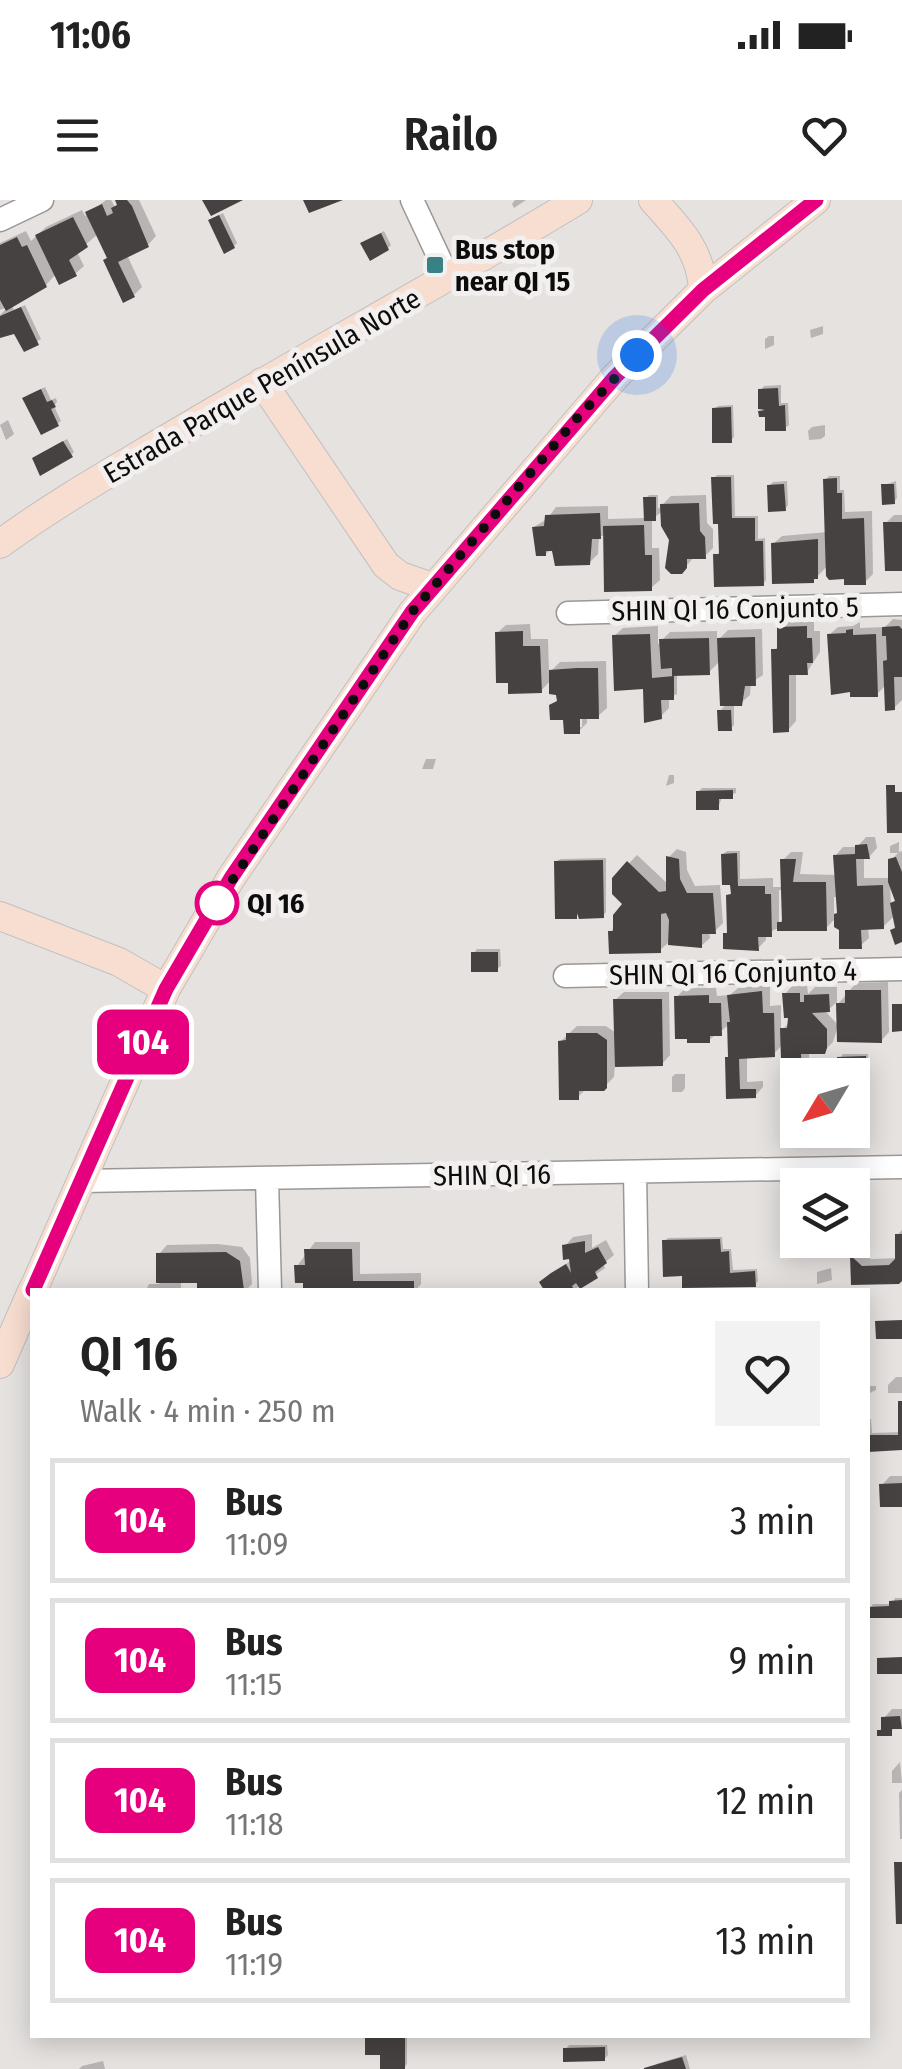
<!DOCTYPE html>
<meta charset="utf-8">
<style>
body{margin:0;font-family:"Fira Sans Condensed",sans-serif;background:#f2f2f2;color:#222;height:100vh;display:flex;flex-direction:column;font-size:38px;white-space:nowrap}
*{box-sizing:border-box;margin:0}
p{font-size:32px;color:#767676}
.icon{flex:none;width:55px;height:55px;fill:none;stroke:currentColor;stroke-width:2;stroke-linecap:round;stroke-linejoin:round}
.map{position:relative;flex:1;overflow:hidden}
.sheet{position:absolute;left:30px;top:1088px;width:840px;height:750px;display:flex;flex-direction:column;background:#fff;border-radius:0px;box-shadow:0 5px 25px #0003}
.sheet>*{flex:none}
.badge{padding:0 20px;border-radius:15px;font-size:35px;line-height:65px}
.needle{width:65px;rotate:232deg}
.controls{position:absolute;left:780px;top:858px;display:grid;gap:20px}
.controls a{display:grid;place-items:center;width:90px;height:90px;border-radius:0px;background:#fff;box-shadow:0 5px 25px #0003;font-size:50px}
.you{position:absolute;width:50px;height:50px;margin:-25px;border:8px solid #fff;border-radius:50%;background:#1a73e8;box-shadow:0 0 0 15px #1a73e833}
.map>.badge{position:absolute;translate:-50% -50%;box-shadow:0 0 0 5px #fff}
.round{display:grid;place-items:center;flex:none;width:105px;height:105px;border-radius:0px;background:#f2f2f2}
.head{display:flex;align-items:center;justify-content:space-between;height:170px;padding:0 50px}
h1{font-size:48px;font-weight:600;line-height:75px}
ul{padding:0;list-style:none}
li{display:flex;align-items:center;gap:30px;height:125px;margin:0 20px 15px;padding:0 30px;border:5px solid #e0e0e0;border-radius:0px}
li div{flex:1}
li b{display:block;font-size:38px}
li em{font-style:normal}
li .badge{min-width:110px;font-weight:700;text-align:center}
.status{display:flex;justify-content:space-between;align-items:center;height:70px;padding:0 50px;background:#fff;direction:ltr}
.status svg{height:28px;fill:currentColor}
header{display:flex;justify-content:space-between;align-items:center;height:130px;padding:0 50px;background:#fff;font-size:45px;font-weight:600}
.map>svg:first-child{display:block}
.shadow{fill:#0003;fill-rule:evenodd}
.building{fill:#454241}
.lines{fill:none;stroke-linecap:round;stroke-linejoin:round}
.minor-casing{stroke:#9a9796;stroke-width:25}
.major-casing{stroke:#c0c0c0;stroke-width:30}
.minor{stroke:#fff;stroke-width:22}
.major{stroke:#f8ded0;stroke-width:28}
.line-casing{stroke:#fff;stroke-width:22}
.line{stroke:#e6007e;stroke-width:15}
.walk{stroke:#0d0c0c;stroke-width:10;stroke-dasharray:0 18}
.poi-dot{fill:#388184;stroke:#f2efee;stroke-width:4}
.stop-dot{fill:#fff;stroke:#e6007e;stroke-width:5}
.labels{text-anchor:middle;dominant-baseline:central;stroke-width:10;stroke-linejoin:round;paint-order:stroke}
.poi-label{font-size:28px;font-weight:bold;fill:#0d0c0c;stroke:#f2efee;text-anchor:start}
.street-label{font-size:28px;fill:#0d0c0c;stroke:#f2efee}
.stop-label{font-size:28px;font-weight:bold;fill:#0d0c0c;stroke:#f2efee;text-anchor:start}
</style>
<div class="status"><b>11:06</b><svg viewBox="0 0 49 12"><path d="M0 12V9h3v3zM5 12V6h3v6zM10 12V3h3v9zM15 12V0h3v12zM26 1h20v11H26zM47 4h2v5h-2z"/></svg></div>
<header><svg class="icon" aria-label="menu" viewBox="0 0 24 24"><path d="M4 6h16M4 12h16M4 18h16"/></svg>Railo<svg class="icon" aria-label="heart" viewBox="0 0 24 24"><path d="M12 20l-8-8c-3-5 5-10 8-4 3-6 11-1 8 4z"/></svg></header>
<div class="map">
<svg width="902" height="1869" viewBox="0 0 902 1869">
<rect width="100%" height="100%" fill="#e5e2e0"/>
<!-- shadow -->
<path class="shadow" d="M106,0H111L115,7L119,3L117,0H139L156,36L148,45L127,55L142,87L134,95L98,34L77,52L84,66L75,74H56L46,85L12,105L14,110L25,105L41,139L25,149L15,129L0,132V115L8,107L0,110V43L26,31L31,41L46,27L82,10L85,16Z
M515,0H526L514,8L512,4Z
M223,13L237,43L234,46L215,17Z
M384,31L391,45L388,48L367,40Z
M823,126V134L811,138L810,130Z
M769,136H774V145L765,149V139Z
M781,185V203H788L789,225L785,228L761,212L766,207L761,190L764,186Z
M45,187L51,200L56,198L57,202L54,206L61,221L57,224L28,195Z
M733,205L734,237L731,240L714,209L718,206Z
M8,220L14,234L6,240L0,225Z
M825,225V236L821,239L809,240L808,231L812,227Z
M67,239L74,252L71,255H38Z
M717,275H734L735,316H758V339L765,338L766,380L763,384L716,355L721,351L714,278Z
M829,276H840V290H844L845,312L872,311L873,374L865,382L847,377L830,363L813,381L773,344L782,336L828,332L825,280Z
M787,281L788,305L785,309L769,286L773,282Z
M896,281L897,298L894,302L884,285Z
M649,295H658V309L671,296L706,295L707,323L713,329V348L705,356H695L681,372L663,311L652,319V348H659L660,380L651,388L605,336H599L598,354L589,363L554,348L545,354L534,327L547,319L556,307L608,306V319L646,318V298Z
M894,315H902V368L886,323Z
M814,419V431H820V452L807,472L796,473V521L788,530L774,450L780,445L779,428L788,420Z
M893,419L902,420V500L894,508L886,485L877,494L829,435L838,427L853,426L860,422V428L885,427Z
M530,424L531,439H548L549,473L560,462L606,461L607,508L598,516H587V523L579,531L552,506L559,499L551,480L541,491L497,433L506,425ZM582,507V527H577Z
M658,426V444L670,432L717,431V441L728,430L762,429L763,475L751,483L750,495L741,503H734V525L731,528L720,511L727,503L720,461L709,472L677,473V494L669,498V508L661,516L614,436L623,428Z
M426,559H436L433,569H422Z
M669,575H674V583L666,586Z
M702,588H736V593L722,597L718,608L698,592Z
M866,637H875L877,648L869,657H864V678H891V660L898,653H890V646L899,642V652L902,651V740L895,715L883,727H868L869,738L860,746L841,729L836,718L826,728L776,729L766,734V740L758,748L725,734L730,730L729,696L733,692L723,654L727,651H740V679L773,678V687H784L783,660L791,652H803L800,674L836,675L835,656L843,647H857ZM890,683L897,699L891,705ZM779,690H784V718L779,723ZM834,697H838L839,712L834,717Z
M677,649L686,652L687,670L695,686L720,685L723,723L715,731H709L710,738L701,746L668,743L660,750L611,732L626,704L614,679L637,655L668,684L669,657Z
M606,658V712L603,716L579,713L576,716L556,662L560,659Z
M477,749H500L501,766L497,769L474,753Z
M888,782L889,832L881,841L838,826L833,842L824,851H809V875H798L783,844L773,855L747,856V882L763,881V887L755,896L729,897L730,824L709,840L677,797L685,788H716L717,796L730,795L738,788L770,784V806L781,805V831L790,822L785,794L793,785H807L808,794L815,787H837V802L826,812L839,826L838,804L856,783Z
M624,792H669L670,855L662,864H615L614,877L603,888L586,889L578,897L560,842L577,826H606L616,833L615,800Z
M843,854H868L869,890L866,894L852,875H840V858Z
M675,874H685V888L682,892H672V877Z
M902,1030V1078L853,1083L852,1056L860,1048L871,1059L898,1058L897,1035Z
M592,1034V1048L606,1040L614,1055L603,1064L605,1068L574,1090L546,1089L551,1074L579,1055L565,1046L573,1037Z
M722,1037L723,1049H731L733,1070L757,1069L758,1081L755,1085L684,1074L665,1041L668,1038Z
M315,1042H360V1074L421,1073V1084L416,1090H305V1080L297,1066Z
M218,1044L242,1047L250,1058L252,1084L246,1090H207L199,1080H181V1090H146L149,1084H159V1054L167,1045Z
M831,1068L832,1080L817,1084V1072Z
M896,1177H902V1193H888V1185Z
M868,1186H876V1190L868,1194Z
M902,1201V1248L868,1249V1219H871L872,1233L901,1232Z
M890,1276H902V1304L882,1285Z
M895,1398H902V1414L870,1408L873,1404H892Z
M892,1509H902V1527H894L891,1533L879,1531L884,1526V1518Z
M900,1562L902,1583H892V1571Z
M902,1590V1639H900L899,1593Z
M317,1835H355L317,1838Z
M368,1835H407V1864L404,1868L383,1852Z
M569,1845H607L608,1855L604,1859L566,1849Z
M686,1855L690,1869H653L656,1864Z
M103,1861L105,1869H79L82,1866Z"/>
<!-- building -->
<path class="building" d="M115,0H127L132,6L149,47L118,62L135,97L123,103L103,60L107,58L85,12L102,4L107,16L113,13L111,8L117,5Z
M202,0H243L211,16Z
M303,0H343L309,13Z
M219,15L235,48L224,54L208,20Z
M73,17L88,47L69,60L77,76L59,85L35,35Z
M381,33L389,50L370,61L360,43Z
M17,37L22,47L27,45L47,87L6,111L0,100V45Z
M21,107L39,145L24,152L14,134L0,138V116Z
M778,188L779,206L785,205L786,231H765V217H759L758,211L765,210L758,209V189Z
M41,189L47,202L52,200L56,207L51,209L59,226L41,235L22,198Z
M731,207L732,243H712V208Z
M63,241L73,257L40,276L32,258Z
M711,277H731L732,318H755V341H763L764,386L714,387L713,354H719L718,324H713Z
M837,278V293H842V319L864,318L866,385H844V379L829,380L826,376L823,279Z
M784,284L786,311L768,312L767,285Z
M881,284H894L895,304L882,305Z
M643,297H656V321H644Z
M699,303L700,331L705,337L706,359H687V368L682,374H671L665,368L669,340L661,326L660,304Z
M600,313L601,339H592L590,365L555,366L552,351H546V356H536L532,327L544,326L545,315Z
M883,322H902V371H885Z
M644,325L645,355H652V391L604,392L603,326Z
M818,339V379H814V383L772,384L771,343Z
M807,426V438H812L813,463H807L808,475H789V532L773,533L771,449H777V427Z
M899,426L902,429V477H894L895,510L885,511L883,461L887,460L886,436H882V427Z
M853,429V435L876,434L878,497H850V492L831,495L827,434L846,433V430Z
M523,431V446H540L542,493L508,494V483H496L495,432Z
M650,434L652,478L674,476V500H661L662,519L644,523L643,489L614,491L612,435Z
M755,437L756,486H745L742,506H720L717,438Z
M709,438L710,475L672,476V468L661,469L659,439Z
M577,468H598L599,519H580V534H564L563,520H550L549,505L557,501L556,495L549,494V470Z
M717,510H731L732,531H718Z
M886,585H895V592H902V633H887Z
M733,590V599H719V610H696V591Z
M867,644L870,659H856L857,686L883,685L884,729L861,730L862,749H839V730L834,727V714L837,713L833,655L855,654V645Z
M737,653L738,686H765V694H771L772,737H758L759,751L723,749V733H727L726,695L731,694L730,685H722L721,654Z
M666,656L679,659L680,679L687,693H713L716,734H702V748L668,745L669,720L666,713L661,714V753L609,754L608,731H613V715L622,704L612,694V678L627,661L659,692L666,691Z
M896,657L902,672V742L895,745L890,730L895,728L890,703L895,701L888,682V659Z
M780,659H796L793,682H826L827,731H777V722H782Z
M603,660L604,718L579,719L577,713V719H555L554,661Z
M471,752H498V772H471Z
M845,790H881L882,843L837,842L836,803H845Z
M762,791L763,813H774L775,857L739,859L740,889H756V898L726,899L725,857H728L727,822H730L727,795Z
M782,793H800V802H804V795L829,794L830,812L812,813L827,829V848L825,854H801L802,875H798V890L782,891L780,828H787L788,818H784Z
M709,795V803H721L722,836H710V843H687V839H675L674,796Z
M613,799H662L663,866L615,867Z
M892,804H902V831L892,832Z
M566,833H597L607,840V888L604,891H579V900H559L558,841L566,840Z
M866,856L867,896L852,897V875H837V857Z
M895,1034H902V1081L899,1084L851,1085L850,1055L862,1066L889,1065L895,1059Z
M720,1039L721,1052L729,1051L730,1073L755,1071L756,1087L682,1088V1076L663,1077L662,1040Z
M585,1041V1053L598,1047L607,1063L595,1072L598,1078L580,1089L576,1083L572,1086L574,1090H544L539,1082L551,1073L566,1064L571,1073L569,1059L563,1060L562,1045Z
M304,1049H352L353,1081H414V1090H303V1083H295L294,1065H305Z
M226,1052L240,1061L244,1090L197,1089V1083H156V1053Z
M902,1120V1139H876L875,1121Z
M898,1201H902V1250L868,1252V1235H898Z
M902,1283V1307H880L879,1284Z
M902,1400V1418H868V1407L889,1406V1401Z
M902,1457V1474H877V1458Z
M900,1516L902,1529H892V1536H877V1530H881V1517Z
M894,1662H902V1724H896Z
M365,1835H405V1869H380V1855H365Z
M605,1847V1861L563,1862V1848Z
M682,1857L686,1869H644V1868Z"/>
<g class="lines">
<defs>
<path id="minor" d="M412,0L449,79
M0,20L42,0
M568,413L902,404
M565,776L902,769
M635,972L637,1090
M267,979L270,1090
M82,981L902,967"/>
<path id="major" d="M653,0C679,29 701,50 703,90
M262,182L386,365L400,376L432,387
M0,344C53,305 111,272 168,238C304,157 443,82 578,0
M0,716L119,762L166,789
M33,1090L166,789L231,678L412,413L615,177L703,90L816,0
M0,1164L32,1091"/>
</defs>
<!-- minor casing -->
<use href="#minor" class="minor-casing"/>
<!-- major casing -->
<use href="#major" class="major-casing"/>
<!-- minor -->
<use href="#minor" class="minor"/>
<!-- major -->
<use href="#major" class="major"/>
</g>
<g class="lines">
<defs>
<path id="line" d="M33,1090L166,789L231,678L412,412L615,177L703,90L816,0"/>
</defs>
<!-- line casing -->
<use href="#line" class="line-casing"/>
<!-- line -->
<use href="#line" class="line"/>
<!-- walk -->
<path class="walk" d="M217,703L215,706L412,412L579,216L637,155"/>
</g>
<!-- markers -->
<rect class="poi-dot" x="425" y="55" width="20" height="20" rx="5"/>
<circle class="stop-dot" cx="217" cy="703" r="20"/>
<g class="labels">
<!-- poi labels -->
<g class="poi-label">
<text x="455" y="49">Bus stop<tspan x="455" dy="32">near QI 15</tspan></text>
</g>
<!-- street labels -->
<g class="street-label">
<text transform="translate(262 186) rotate(-30)">Estrada Parque Península Norte</text>
<text transform="translate(735 409) rotate(-1)">SHIN QI 16 Conjunto 5</text>
<text transform="translate(733 773) rotate(-1)">SHIN QI 16 Conjunto 4</text>
<text transform="translate(492 975) rotate(-1)">SHIN QI 16</text>
</g>
<!-- stop labels -->
<g class="stop-label">
<text x="247" y="703">QI 16</text>
</g>
</g>
</svg>
<div class="controls">
<a><svg class="needle" viewBox="-14 -14 28 28"><path d="M0-13l5 13h-10z" fill="#e53935"/><path d="M0 13l5-13h-10z" fill="#767676"/></svg></a>
<a><svg class="icon" aria-label="layers" viewBox="0 0 24 24"><path d="M12 4l9 5-9 5-9-5zM3 14l9 5 9-5"/></svg></a>
</div>
<div class="you" style="left:637px;top:155px"></div>
<b class="badge" style="left:143px;top:842px;background:#e6007e;color:#fff">104</b>
<section class="sheet">
<div class="head"><div><h1>QI 16</h1><p>Walk · 4 min · 250 m</p></div><a class="round"><svg class="icon" aria-label="heart" viewBox="0 0 24 24"><path d="M12 20l-8-8c-3-5 5-10 8-4 3-6 11-1 8 4z"/></svg></a></div>
<ul>
<li><span class="badge" style="background:#e6007e;color:#fff">104</span><div><b>Bus</b><p>11:09</p></div><em>3 min</em></li>
<li><span class="badge" style="background:#e6007e;color:#fff">104</span><div><b>Bus</b><p>11:15</p></div><em>9 min</em></li>
<li><span class="badge" style="background:#e6007e;color:#fff">104</span><div><b>Bus</b><p>11:18</p></div><em>12 min</em></li>
<li><span class="badge" style="background:#e6007e;color:#fff">104</span><div><b>Bus</b><p>11:19</p></div><em>13 min</em></li>
</ul>
</section>
</div>
